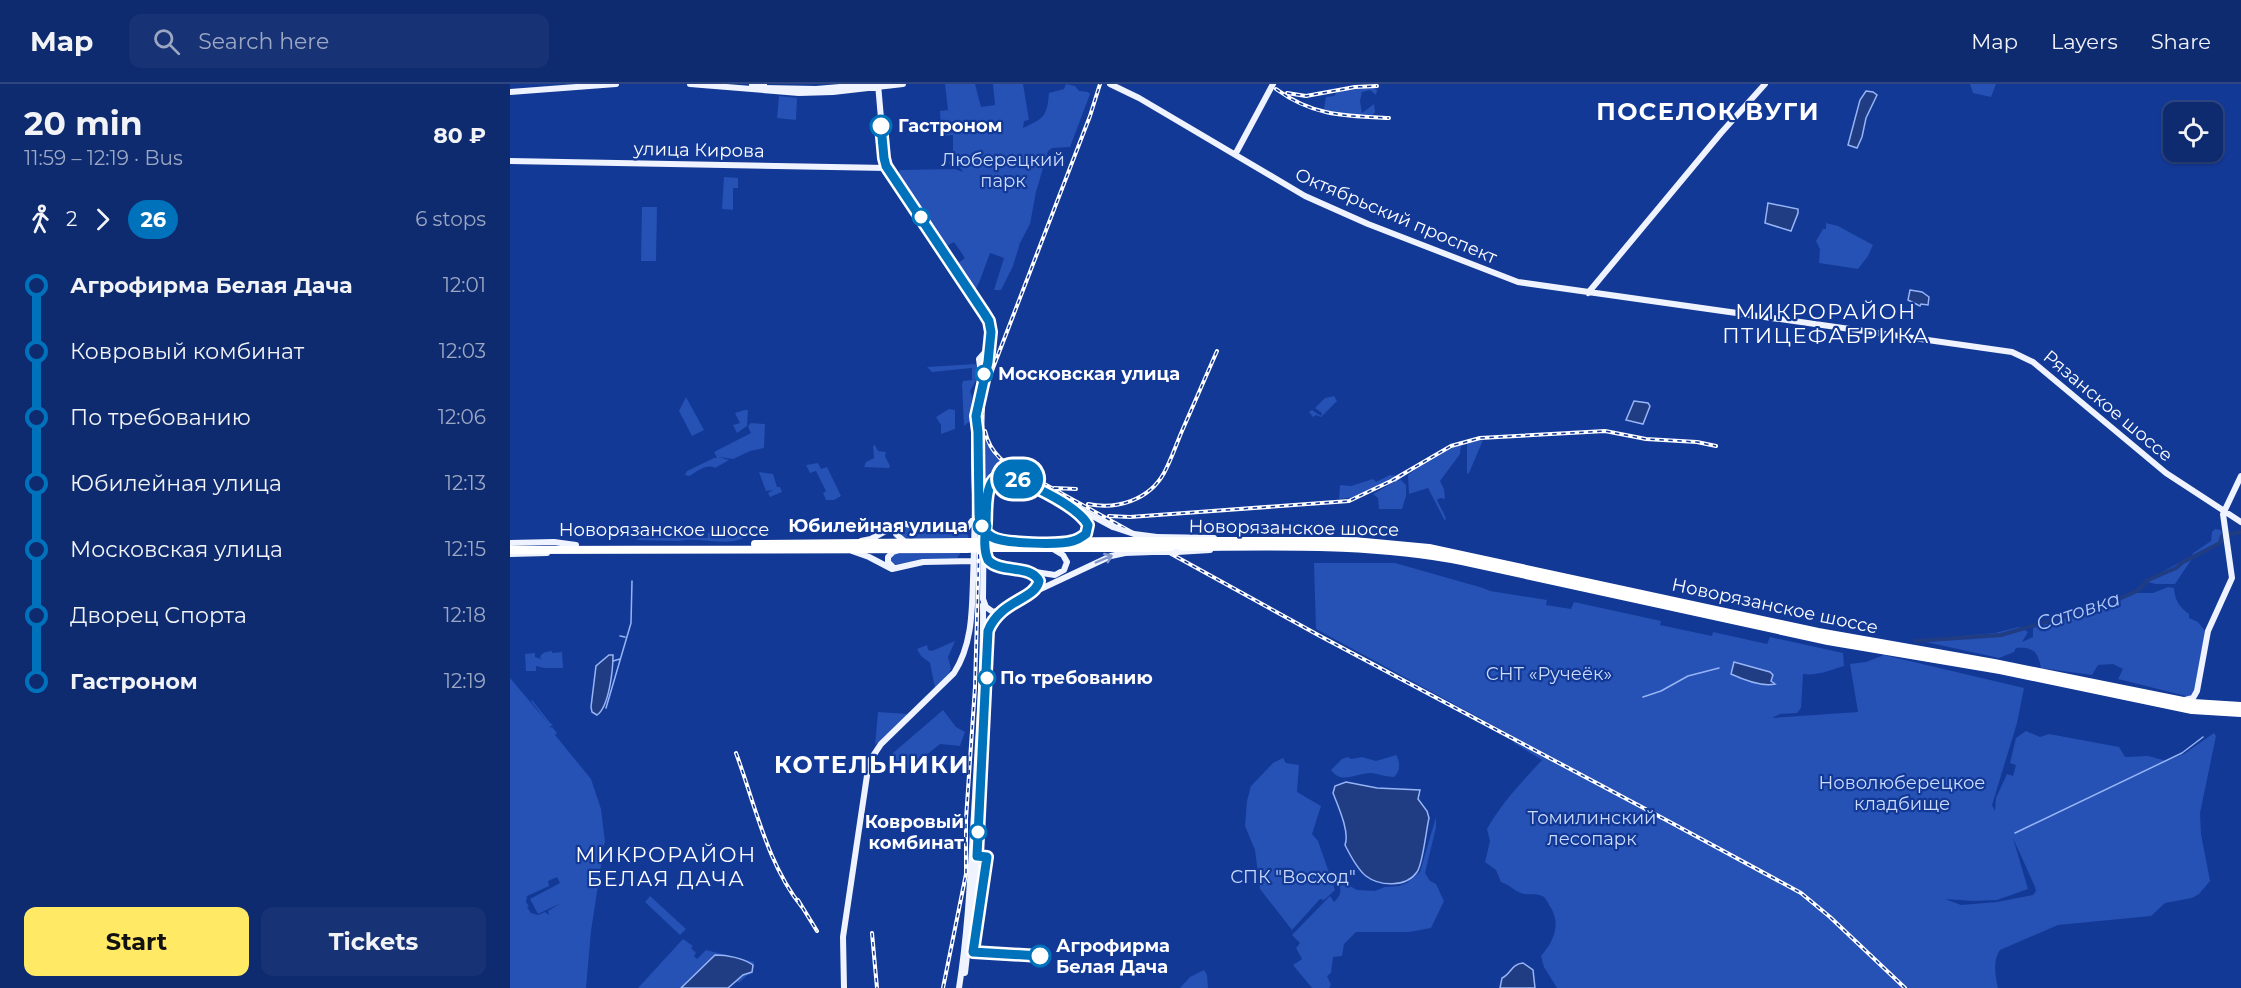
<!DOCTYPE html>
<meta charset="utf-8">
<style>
body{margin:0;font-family:Montserrat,sans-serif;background:#173375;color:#f1f3f6;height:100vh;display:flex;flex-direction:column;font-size:22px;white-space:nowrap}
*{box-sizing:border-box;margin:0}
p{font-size:20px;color:#9ba7c3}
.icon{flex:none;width:33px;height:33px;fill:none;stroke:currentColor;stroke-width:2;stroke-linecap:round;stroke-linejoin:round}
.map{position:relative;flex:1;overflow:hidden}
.side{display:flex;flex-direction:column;background:#0e2b70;width:510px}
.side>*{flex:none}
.badge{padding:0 12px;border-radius:20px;font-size:21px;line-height:39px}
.tools{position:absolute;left:1653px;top:18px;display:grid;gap:12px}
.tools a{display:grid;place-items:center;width:60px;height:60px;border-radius:12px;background:#0e2b70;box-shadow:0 2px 4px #0004,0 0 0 2px #2e4783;font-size:30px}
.map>.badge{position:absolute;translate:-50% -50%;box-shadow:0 0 0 3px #fff}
.legs{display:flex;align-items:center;gap:9px;height:66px;padding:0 24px;font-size:20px}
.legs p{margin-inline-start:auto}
.headline{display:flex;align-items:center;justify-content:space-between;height:102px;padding:0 24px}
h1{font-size:33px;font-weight:700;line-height:45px}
.action{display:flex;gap:12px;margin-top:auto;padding:12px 24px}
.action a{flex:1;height:69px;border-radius:12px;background:#ffe965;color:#111;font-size:24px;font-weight:700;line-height:69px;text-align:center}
.action a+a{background:#173375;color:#f1f3f6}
ul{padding:0 24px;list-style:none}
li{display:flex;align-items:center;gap:21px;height:66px;font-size:22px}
li i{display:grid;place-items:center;width:9px;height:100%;margin:0 8px;background:currentColor}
li i::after{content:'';width:15px;height:15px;margin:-8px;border:4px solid;border-radius:50%;background:#0e2b70}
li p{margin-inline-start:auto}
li:first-child i{background:linear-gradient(#0000 50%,currentColor 0)}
li:last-child i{background:linear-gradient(currentColor 50%,#0000 0)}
header{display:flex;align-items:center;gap:36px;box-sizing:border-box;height:84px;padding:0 30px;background:#0e2b70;border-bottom:2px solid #2e4783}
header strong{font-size:28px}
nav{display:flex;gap:33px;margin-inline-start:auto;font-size:21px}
.search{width:420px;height:54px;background:#173375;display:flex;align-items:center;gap:15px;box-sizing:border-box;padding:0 21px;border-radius:12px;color:#9ba7c3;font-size:22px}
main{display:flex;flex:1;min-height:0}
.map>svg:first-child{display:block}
.green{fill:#2651b5;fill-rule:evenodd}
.water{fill:#203c82;stroke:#96b4f6;stroke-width:1.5}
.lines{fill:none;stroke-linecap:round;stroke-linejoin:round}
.stream{stroke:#96b4f6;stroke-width:1.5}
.river{stroke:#203c82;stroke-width:4}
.major{stroke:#eff3ff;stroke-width:6}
.highway{stroke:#fff;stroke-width:8}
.rail-casing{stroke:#fff;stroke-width:4}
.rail{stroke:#133996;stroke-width:1.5;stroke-dasharray:4.5;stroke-linecap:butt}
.major-bridge{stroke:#eff3ff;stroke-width:6}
.highway-bridge{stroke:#fff;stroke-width:8}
.oneway{stroke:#8196ca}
.line-1-casing{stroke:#fff;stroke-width:14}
.line-1{stroke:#0072bc;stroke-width:9}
.stop-1-dot{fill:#fff;stroke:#0072bc;stroke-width:3}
.labels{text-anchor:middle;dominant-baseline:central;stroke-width:4.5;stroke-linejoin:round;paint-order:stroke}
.stop-label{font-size:18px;font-weight:bold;fill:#fff;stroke:#133996;text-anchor:start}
.street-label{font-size:18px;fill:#fff;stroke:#133996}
.park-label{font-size:18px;fill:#cbdbfd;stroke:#133996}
.water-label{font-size:20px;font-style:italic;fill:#b0c7f9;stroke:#133996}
.quarter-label{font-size:21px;letter-spacing:1.5px;fill:#fff;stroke:#133996}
.district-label{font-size:24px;font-weight:bold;letter-spacing:1.5px;fill:#fff;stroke:#133996}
</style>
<header>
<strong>Map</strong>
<div class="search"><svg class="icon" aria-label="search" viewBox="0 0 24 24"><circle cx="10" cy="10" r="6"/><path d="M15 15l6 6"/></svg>Search here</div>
<nav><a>Map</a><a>Layers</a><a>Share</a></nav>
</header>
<main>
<section class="side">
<div class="headline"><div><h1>20 min</h1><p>11:59 – 12:19 · Bus</p></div><b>80 ₽</b></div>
<div class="legs"><svg class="icon" aria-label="walk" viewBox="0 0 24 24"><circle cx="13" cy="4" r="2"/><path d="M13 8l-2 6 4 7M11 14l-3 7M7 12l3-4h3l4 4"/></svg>2<svg class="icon" aria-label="forward" viewBox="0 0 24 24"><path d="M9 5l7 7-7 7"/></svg><b class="badge" style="background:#0072bc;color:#fff">26</b><p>6 stops</p></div>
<ul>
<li><i style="color:#0072bc"></i><b>Агрофирма Белая Дача</b><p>12:01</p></li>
<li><i style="color:#0072bc"></i><span>Ковровый комбинат</span><p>12:03</p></li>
<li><i style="color:#0072bc"></i><span>По требованию</span><p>12:06</p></li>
<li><i style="color:#0072bc"></i><span>Юбилейная улица</span><p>12:13</p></li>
<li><i style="color:#0072bc"></i><span>Московская улица</span><p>12:15</p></li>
<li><i style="color:#0072bc"></i><span>Дворец Спорта</span><p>12:18</p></li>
<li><i style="color:#0072bc"></i><b>Гастроном</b><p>12:19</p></li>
</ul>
<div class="action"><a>Start</a><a>Tickets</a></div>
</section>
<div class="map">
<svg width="1731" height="904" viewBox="0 0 1731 904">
<rect width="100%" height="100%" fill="#133996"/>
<!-- green -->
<path class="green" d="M435,0H465L471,23L485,21L483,0H513L519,36L514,37L513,44C535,34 537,32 539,9L554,5L556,0L565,2L569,7L578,8L580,10L560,63L542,64L538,67L526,108L520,140L510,159L503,182L491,206H484L494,174L480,169L469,199L464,208L446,181L455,174L444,158L435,163L387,93L390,86L445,85L453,88L448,81L439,80V77H443V51L431,52L430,27L438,26Z
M1460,0H1486L1481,13L1463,9Z
M862,3L867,6L866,11L860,6L852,8L850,17L852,29L864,20L865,28L862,32L820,30L814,24L816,13L824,12L828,7Z
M269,12L287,14L286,36L267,34Z
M214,93L228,94V104H223V126L212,125Z
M132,123H147L146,177H131Z
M1316,139L1328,142L1363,161L1358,172L1348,185L1309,179L1310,165L1306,157L1313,145H1316Z
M465,280L468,284V293L460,307L462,313L460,337L454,342L452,300L453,297L462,296V284L422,288L417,283Z
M824,312L827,317L811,333L806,331L803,333L799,328L802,326L811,332L812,329L805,324L815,314Z
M176,313L194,346L182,352L169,327Z
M439,325L445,326V345L431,350V341L426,333Z
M235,326H238L237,342L227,349L223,341L230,339L225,329Z
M241,339L255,340L254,364L240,367L223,375L209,373L219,376L205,384C196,379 187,388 179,392L175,391L177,387L204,374H207L204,368L241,349L239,345L210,360L239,345L238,342Z
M473,351L485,373L508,389C489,383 480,385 472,405Z
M973,356L959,389L957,390V357Z
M951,359L950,370L930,397L934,405L935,415L930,414L927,416L936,434L935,437L918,404L899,410L898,391L908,383Z
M365,361L368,367L376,368L375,372L380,382L379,384L354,383L356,378L364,374L363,362Z
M308,379L311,385L317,383L331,412L324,416H316L313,409L316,407L306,387L300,389L296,381Z
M249,388L263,390L267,403H270L272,408L260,413L258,409L263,406L256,407Z
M880,391L887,392L845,413L829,415L830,401L841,402L863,395L866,398Z
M891,396L896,401V412L892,425H869L868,414L863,410L884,398Z
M392,443L424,448L456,447L459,454L394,456L387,450Z
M1705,445L1711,446L1713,459L1683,474L1682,470L1701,457L1702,448Z
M235,448L234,454C214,463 190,452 169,457L125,456L130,454H198V449Z
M452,467L447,474L452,475L413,476L383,481L378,474L386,468Z
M1678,474L1681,476L1665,500H1646L1637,498L1639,495Z
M804,479H885L973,504L980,507L1037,516L1036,521L1061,525L1064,518L1151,537L1150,541L1202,552L1203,548L1257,560L1260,553L1333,569L1334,582C1320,586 1308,592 1293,590L1291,624L1287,629L1270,630L1262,634L1348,628L1340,580L1356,578L1374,571L1514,604L1507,639L1482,721L1485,727L1486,714L1497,690L1503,692L1506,681L1500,679L1506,654L1516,647L1530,653L1539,650L1609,663L1615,673L1638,672L1657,677L1674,670L1704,649L1706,652L1690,729L1691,750L1700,797L1689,810L1682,814L1655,819L1641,832L1548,841L1490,866C1483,876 1485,892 1488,904H1047L1034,883L1031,872C1044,857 1052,839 1039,821C1038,818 1036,815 1034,813C1027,808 1018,812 1011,809C1003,806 1000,801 991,798L986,786L975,778L980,757L977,745C992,718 1012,698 1032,676L1004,659L1001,651L806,545ZM1503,754L1525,803L1526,807L1523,811L1487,818L1451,821L1435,815L1463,817L1487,816L1518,805Z
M1658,503L1664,504C1665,516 1669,523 1679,530V534L1688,538L1695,547L1685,605L1680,613L1608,595L1613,585L1603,580L1588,581L1582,591L1531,584C1528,568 1523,562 1506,564L1504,568L1489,574L1407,556L1485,549L1509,543L1518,548L1512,558L1523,553V544L1528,541L1593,523L1626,509H1643Z
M445,557L438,573L441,585L437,593L425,604L420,579L411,572L407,565L417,561L418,566L422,567Z
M42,567V569L52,568L53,584H34L26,582V587H16L15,570L25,569V573L33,576L30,574C32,568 35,568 42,567Z
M0,594L38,639L21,617L22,616L41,640H43L39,644L42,643L47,649L45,651L81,695L91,725L95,758L91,768L93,769L81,847L76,904H0ZM47,793L50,799L20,815L28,830L51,819L38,827L39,831L35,828L28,831L21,829L17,823L19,822L16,818L17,812L39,802L38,797Z
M433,626L446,643L455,648L450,662L430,660L409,677L407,686L380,683L383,669Z
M368,628L398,630L365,661Z
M886,671C890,677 891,687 884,693C877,693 869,690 861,689C846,689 832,701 821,686L832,675L838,673L841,675L852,673L866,677Z
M773,674L776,679L789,681L787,708L811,722L802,750L808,757L825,806L814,816L810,815L782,846L750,805L745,766L735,742L737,717L741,702L763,679Z
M926,733V743L915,789L920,797L926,800L934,817L921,844L899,848H846L834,860L832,872L823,873L821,889L817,892L821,901L819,904H802L783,881L792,875L786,864L790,859L782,851L820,812L824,818C836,806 828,803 825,789H827L833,798L847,806L865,807L875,803L889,802L897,799L910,788Z
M140,812L176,845L170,851L135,818Z
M173,855L183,862L181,864L186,869L184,872L187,875L196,866L244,878L243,889L236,892L230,898H226L219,904H128Z
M694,886L697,891L698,904H670L680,893Z"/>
<!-- water -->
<path class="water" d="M1356,7L1363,8L1367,11L1356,34L1352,53L1347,64L1338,61L1350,16Z
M1258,119L1288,125V129L1281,147L1255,139Z
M1400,206L1412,208L1419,213L1418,221L1411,220L1410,222L1398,216Z
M1124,317L1138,319L1140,322L1133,340L1116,336Z
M99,571H103C103,586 99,623 87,631L82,628L81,623L86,582Z
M1224,578L1260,588L1263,591L1261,597L1265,600C1251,603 1234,596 1221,590Z
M836,698L867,704L910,706L908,715L917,727L919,734C916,746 913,780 907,788C896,804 869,802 856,792C847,785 840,771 835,761C840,748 828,722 823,709L825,702Z
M205,871C217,871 233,874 243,881L242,888L233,891L218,904H171Z
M1013,879L1023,886L1025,904H990L992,894C1001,890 1001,880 1013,879Z"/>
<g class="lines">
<!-- stream -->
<path class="stream" d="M885,397L905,384
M110,552L115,553
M103,577L110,575
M1133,613L1151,607L1178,592L1209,584
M96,624L121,539L122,497
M1505,749L1672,669L1693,653"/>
<!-- river -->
<path class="river" d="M1717,451L1731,448
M1405,557L1491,551L1595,521L1627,507L1638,496L1666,484L1673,478L1710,459L1712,452"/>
<!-- major -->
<path class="major" d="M180,0L289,9L323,8L393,0
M242,0L254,1
M600,0L629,14L795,112L858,140L1008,198L1502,268L1523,278L1656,389L1731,438
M0,8L106,0
M726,69L763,0
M0,77L377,84
M1078,209L1211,49L1255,0
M471,290L469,275L477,266
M552,419L571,432L577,439L576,450L565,456
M392,441L387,445L386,450L394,457
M603,443L504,390C488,385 477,395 474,411L473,515L476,523L483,528L491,526L505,517L601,472L615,469L642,468
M647,453L704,454
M351,457L361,455L390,439L422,445L457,444L462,437
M0,459L44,458L66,461
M342,467L359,473L382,485L413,478L464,477
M475,468L478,476L485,482L545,491L554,486L557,478L553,471L543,465
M667,468L700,466
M0,470L37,469
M383,483L378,478V473L383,468L389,466
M522,490L527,493L529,497L524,507
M1675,616L1683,614L1687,607L1698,547L1722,494L1713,430L1731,392
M455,889L466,793L478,547L483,536L491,526
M334,904L333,853L359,678L371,660L444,589C462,561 462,528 463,496C464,467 465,438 465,409C464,380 463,351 467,322C472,294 490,255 474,229L375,80L368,0
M449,904C459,841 461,777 465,713C468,649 474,586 473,521"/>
<!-- highway -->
<path class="highway" d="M651,457H844L919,464L1308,548L1484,579L1683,619L1731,622
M477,458L626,457
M245,460L456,458
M661,463C758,463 856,458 952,477L1318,557L1490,586L1682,626L1731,629
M477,464H635
M0,466L456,465"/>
<defs>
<path id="rail" d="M766,5C803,32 834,32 879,34
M777,9L796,12L845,3L867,2
M475,347C480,370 496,381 516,392
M509,386L810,552L1158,737L1291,809L1320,833L1395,904
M544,404L566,405
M578,420C607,426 639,416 654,389C661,376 666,361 672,347C684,320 695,294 707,267
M599,432L620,433L839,417L881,397L941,362L970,354L1095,347L1136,355L1187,358L1206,362
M226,669C245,720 257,780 292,823
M288,816L307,847
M362,849L367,904
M433,904L456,790V735L465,603L473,319L478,297L580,32L590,0"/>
</defs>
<!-- rail casing -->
<use href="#rail" class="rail-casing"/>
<!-- rail -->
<use href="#rail" class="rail"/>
<!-- major-bridge -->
<path class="major-bridge" d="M254,4L306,5L366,0
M468,426L472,442L483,453
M603,443L624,450L647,453
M642,468H667"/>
<!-- highway-bridge -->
<path class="highway-bridge" d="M626,457H651
M456,458H477
M635,464L661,463
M456,465L477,464"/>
</g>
<!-- one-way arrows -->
<defs><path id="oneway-shaft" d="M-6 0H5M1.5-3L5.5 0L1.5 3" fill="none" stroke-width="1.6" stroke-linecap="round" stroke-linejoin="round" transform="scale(1.5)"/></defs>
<use class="oneway" href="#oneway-shaft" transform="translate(594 475) rotate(-23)"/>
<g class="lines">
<defs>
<path id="line-1" d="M371,42L374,74L376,82L474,229L479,237L481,248L478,278L466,332L468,348L469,429C469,440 473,448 482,453C494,460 550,461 563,457C568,456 572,453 576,450L578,441C568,422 523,402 503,393C473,383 477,422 476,439C475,451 473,465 478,476C491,490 521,480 529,497C525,516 490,516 478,547L467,772L477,773L463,868L530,872"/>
</defs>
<!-- line-1 casing -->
<use href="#line-1" class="line-1-casing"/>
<!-- line-1 -->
<use href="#line-1" class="line-1"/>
</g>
<!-- markers -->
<g class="stop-1-dot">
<circle cx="371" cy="42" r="10"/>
<circle cx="411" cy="133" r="8"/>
<circle cx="474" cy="290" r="8"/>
<circle cx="472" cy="442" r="8"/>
<circle cx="477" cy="594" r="8"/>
<circle cx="468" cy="748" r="8"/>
<circle cx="530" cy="872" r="10"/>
</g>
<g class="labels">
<!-- stop labels -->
<g class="stop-label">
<text x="388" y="42">Гастроном</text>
<text x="488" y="290">Московская улица</text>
<text x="458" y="442" text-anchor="end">Юбилейная улица</text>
<text x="490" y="594">По требованию</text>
<text x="454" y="738" text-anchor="end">Ковровый<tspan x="454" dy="21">комбинат</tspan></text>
<text x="546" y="862">Агрофирма<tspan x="546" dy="21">Белая Дача</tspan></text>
</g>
<!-- street labels -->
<g class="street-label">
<text transform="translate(189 66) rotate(1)">улица Кирова</text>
<text transform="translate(886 132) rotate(23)">Октябрьский проспект</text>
<text transform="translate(1598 322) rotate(40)">Рязанское шоссе</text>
<text transform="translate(784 444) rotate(1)">Новорязанское шоссе</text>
<text x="154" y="446">Новорязанское шоссе</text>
<text transform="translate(1265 522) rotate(12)">Новорязанское шоссе</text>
</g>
<!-- park labels -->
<g class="park-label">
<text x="493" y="76">Люберецкий<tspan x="493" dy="21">парк</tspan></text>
<text x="1039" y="590">СНТ «Ручеёк»</text>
<text x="1392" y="699">Новолюберецкое<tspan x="1392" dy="21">кладбище</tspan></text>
<text x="1082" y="734">Томилинский<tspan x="1082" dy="21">лесопарк</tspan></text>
<text x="783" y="793">СПК "Восход"</text>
</g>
<!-- water labels -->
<g class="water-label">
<text transform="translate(1568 527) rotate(-18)">Сатовка</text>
</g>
<!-- quarter labels -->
<g class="quarter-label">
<text x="1316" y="227">МИКРОРАЙОН<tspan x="1316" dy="24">ПТИЦЕФАБРИКА</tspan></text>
<text x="156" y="770">МИКРОРАЙОН<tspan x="156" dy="24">БЕЛАЯ ДАЧА</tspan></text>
</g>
<!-- district labels -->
<g class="district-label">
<text x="1198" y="27">ПОСЕЛОК ВУГИ</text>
<text x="362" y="680">КОТЕЛЬНИКИ</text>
</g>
</g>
</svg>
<div class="tools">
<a><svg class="icon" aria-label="locate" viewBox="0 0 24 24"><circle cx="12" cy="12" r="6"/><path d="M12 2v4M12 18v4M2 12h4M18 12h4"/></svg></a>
</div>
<b class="badge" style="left:508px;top:395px;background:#0072bc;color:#fff">26</b>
</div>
</main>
